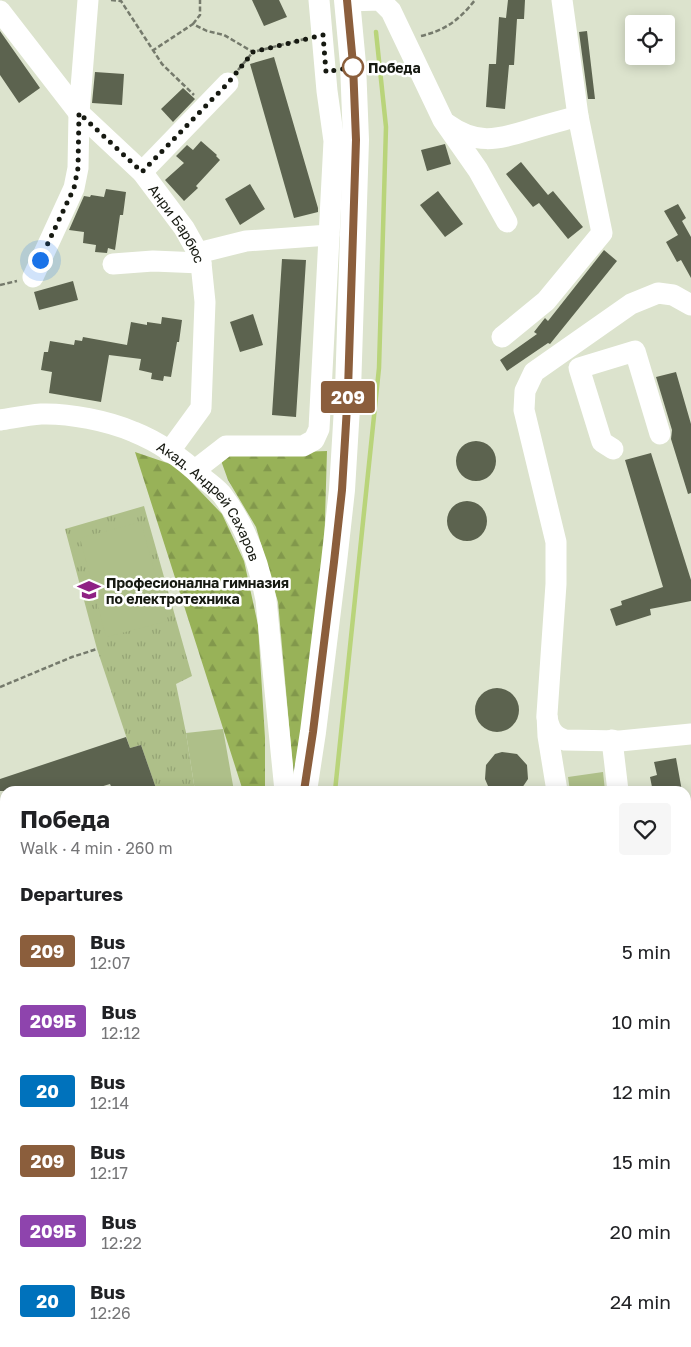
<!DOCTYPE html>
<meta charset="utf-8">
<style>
body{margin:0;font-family:"Golos Text",sans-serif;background:#f6f6f6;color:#202124;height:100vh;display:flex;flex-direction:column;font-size:19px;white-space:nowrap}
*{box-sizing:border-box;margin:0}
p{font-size:16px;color:#757577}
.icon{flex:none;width:28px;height:28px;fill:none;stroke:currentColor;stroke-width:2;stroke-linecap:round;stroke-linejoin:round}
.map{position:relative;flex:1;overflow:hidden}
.details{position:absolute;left:0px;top:786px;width:691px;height:561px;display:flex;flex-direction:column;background:#fff;border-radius:15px 15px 0 0;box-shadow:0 2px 12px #0003}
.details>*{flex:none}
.badge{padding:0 10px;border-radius:4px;font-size:18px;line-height:32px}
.fabs{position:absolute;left:625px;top:15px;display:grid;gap:10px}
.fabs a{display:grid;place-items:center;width:50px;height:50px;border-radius:5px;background:#fff;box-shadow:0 2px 12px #0003;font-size:25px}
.you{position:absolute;width:25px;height:25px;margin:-12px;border:4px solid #fff;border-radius:50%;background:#1a73e8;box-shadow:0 0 0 8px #1a73e833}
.map>.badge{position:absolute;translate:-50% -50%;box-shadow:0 0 0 2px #fff}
h2{padding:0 20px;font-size:19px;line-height:45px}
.round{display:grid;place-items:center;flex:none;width:52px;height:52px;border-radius:5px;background:#f6f6f6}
.headline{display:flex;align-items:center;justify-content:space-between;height:85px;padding:0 20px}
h1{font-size:24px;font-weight:700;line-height:38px}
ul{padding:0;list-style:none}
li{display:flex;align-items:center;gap:15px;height:70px;padding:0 20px}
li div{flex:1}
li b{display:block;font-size:19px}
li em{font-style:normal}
li .badge{min-width:55px;font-weight:700;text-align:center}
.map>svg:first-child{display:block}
.forest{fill:url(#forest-firs)}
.park{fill:url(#park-tufts)}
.garden{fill:#aebf89}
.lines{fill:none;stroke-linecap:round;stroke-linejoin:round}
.stream{stroke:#b9d47a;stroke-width:4.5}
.building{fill:#5c634f}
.path{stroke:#757a6c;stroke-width:2.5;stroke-dasharray:5 2.5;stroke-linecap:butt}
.minor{stroke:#fff;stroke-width:21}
.major{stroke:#fff;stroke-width:26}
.line-casing{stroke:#fff;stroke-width:11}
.line{stroke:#8b5e3c;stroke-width:8}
.walk{stroke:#161911;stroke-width:5;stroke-dasharray:0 9}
.stop-dot{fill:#fff;stroke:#8b5e3c;stroke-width:2.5}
.labels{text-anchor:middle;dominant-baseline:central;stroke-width:5;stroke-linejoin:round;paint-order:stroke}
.stop-label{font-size:14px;font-weight:bold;fill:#161911;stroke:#fff;text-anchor:start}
.street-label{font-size:14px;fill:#161911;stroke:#fff}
.poi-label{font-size:14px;font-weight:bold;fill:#161911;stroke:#fff;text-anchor:start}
</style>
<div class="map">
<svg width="691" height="1347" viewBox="0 0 691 1347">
<defs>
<pattern id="forest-firs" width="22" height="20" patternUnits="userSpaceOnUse" patternTransform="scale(1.25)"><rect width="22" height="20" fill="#98b258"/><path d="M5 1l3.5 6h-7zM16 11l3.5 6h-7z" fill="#82984c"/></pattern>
<pattern id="park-tufts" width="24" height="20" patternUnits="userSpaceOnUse" patternTransform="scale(1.25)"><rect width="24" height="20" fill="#aebf89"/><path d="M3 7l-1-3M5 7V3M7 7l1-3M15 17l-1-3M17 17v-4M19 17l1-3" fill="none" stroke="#95a475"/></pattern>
</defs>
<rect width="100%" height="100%" fill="#dce3cd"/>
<!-- forest -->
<path class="forest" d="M327,451L324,553L295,791L278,602L256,527L228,480L219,455Z
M135,452L176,466L222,514L244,561L258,625L265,738V791H243Z"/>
<!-- park -->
<path class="park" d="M144,506L192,676L176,684L186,733L195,791H157L141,745L130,748L97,649L65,529Z"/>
<!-- garden -->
<path class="garden" d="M141,522L168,621L106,637L80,538Z
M223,729L234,791H195L186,733Z
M603,772L605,791H570L568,777Z
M5,818V902L0,904V820Z"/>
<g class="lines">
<!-- stream -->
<path class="stream" d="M335,791L379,368L386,127L376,32"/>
</g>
<!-- building -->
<path class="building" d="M252,0H279L287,17L264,26Z
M508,0H525L524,19H517L514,65H509L505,109L486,107L489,64H496L499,17L506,18Z
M0,31L40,88L19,103L0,75Z
M587,31L595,99H588L579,32Z
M274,57L318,208V212L294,218L250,64Z
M95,72L124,74L122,105L92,103Z
M183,88L195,99L173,122L161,109Z
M201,141L217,155L216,156L220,160L196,186L198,188L184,201L165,180L184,163L176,156L187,145L193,150Z
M445,144L451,164L427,171L421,150Z
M521,162L548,195L553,191L583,227L568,239L539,203L533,207L506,174Z
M250,184L265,209L240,225L225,199Z
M106,189L126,192L123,215H120L115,250L108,248L107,253L95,252L96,245L83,243L84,232L69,230L84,196L90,197L91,195L104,197Z
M438,191L463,224L445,237L420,205Z
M678,204L686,218L682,221L691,237V278L681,260L677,262L666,242L678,235L664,211Z
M604,250L617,261L550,344L548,343L507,371L500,360L537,334L534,332L545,318L548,321Z
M282,259L306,260L296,417L272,415Z
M73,281L78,300L39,310L34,292Z
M253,314L263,345L240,352L230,322Z
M162,317L182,320L179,342H177L171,377L164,376L163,381L151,379L152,373L139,370L141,359L109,355L101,402L49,393L52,372L41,370L44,352H48L50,341L74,345L75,340L82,341L83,337L127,345L131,322L147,325V322L161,324Z
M676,372L691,424V493L688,494L671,439L672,430L656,377Z
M456 461a20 20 0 1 1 40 0a20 20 0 1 1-40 0Z
M651,453L691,580V601L650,609L651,615L616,626L610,609L622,605L621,601L663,587L625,460Z
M447 521a20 20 0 1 1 40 0a20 20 0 1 1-40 0Z
M475 710a22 22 0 1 1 44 0a22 22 0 1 1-44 0Z
M126,737L130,748L141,745L157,791H113L110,784L87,791H0V779Z
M502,752L517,754L527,765L528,779L520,791H493L488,786L485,779L486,765L495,754Z
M676,758L682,791H656L655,786L652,787L650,777L657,775L654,762Z"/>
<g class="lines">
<!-- path -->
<path class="path" d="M111,0L121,1L162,64L194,95
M193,24L200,15V0
M421,36C446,30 459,20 475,0
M152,51L193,24L207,31L224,35L253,52L305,39
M238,70L253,52
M0,285L17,281
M0,687L72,657L97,649
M378,1342L380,1347"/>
<!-- minor -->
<g class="minor">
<path d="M347,1L380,0L391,11L443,120L478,170L507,222"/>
<path id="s1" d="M0,11L79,113L142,172L184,228L198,253L201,263L205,302L201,408L169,452"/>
<path d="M447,124C476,145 496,140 529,130C545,125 561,121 578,116"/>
<path d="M142,172L228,83"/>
<path d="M198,253L246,241L329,235"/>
<path d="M113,264L153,261L201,263"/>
<path d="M33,277L74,188L78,168L79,113L88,0"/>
<path d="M502,337L546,301L602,233L578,116L562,0"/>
<path id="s2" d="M0,420C13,418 28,415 41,414C69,413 109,421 134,432C159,442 184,460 203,478C210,484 218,489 223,496C246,527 259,563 266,600L285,791"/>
<path d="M613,449L602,442L579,368L635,351L660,434"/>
<path d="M195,470L226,446H303L314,440L319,429L334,141L327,91L319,0"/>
<path d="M547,717C549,729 553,736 565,740L620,741L691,734"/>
<path d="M612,740L618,791"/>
<path d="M557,791L548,736L547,714L556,584V542L524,410L525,391L534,372L631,304L658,293L673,295L691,305"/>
<path d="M0,932L5,930"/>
<path d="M0,1056L5,1054"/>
<path d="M686,1093H691"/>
<path d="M0,1200L5,1199"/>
<path d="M0,1282L5,1320"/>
<path d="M7,1342L8,1347"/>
<path d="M559,1342L567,1347"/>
<path d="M261,1347L263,1342"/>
</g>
<!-- major -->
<path class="major" d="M304,791L313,732L334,562L342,490L348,391L356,140L353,64L347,0
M420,1342L423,1347
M446,1342L449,1347"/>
</g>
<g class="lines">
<defs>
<path id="line" d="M304,791L313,732L334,562L342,490L348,390L356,140L353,64L347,0"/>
</defs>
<!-- line casing -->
<use href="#line" class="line-casing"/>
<!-- line -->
<use href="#line" class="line"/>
<!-- walk -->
<path class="walk" d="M40,260L74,188L78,168L79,113L142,172L228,83L253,52L323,35L326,72L353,67"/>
</g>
<!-- icons -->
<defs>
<symbol id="school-bare" viewBox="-9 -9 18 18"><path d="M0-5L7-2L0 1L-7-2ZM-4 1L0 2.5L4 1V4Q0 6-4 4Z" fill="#8f2184" stroke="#fff" stroke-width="2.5" paint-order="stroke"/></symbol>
</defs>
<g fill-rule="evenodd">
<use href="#school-bare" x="73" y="574" width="32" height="32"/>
</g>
<!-- markers -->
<circle class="stop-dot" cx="353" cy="67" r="10"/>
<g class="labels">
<!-- stop labels -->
<g class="stop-label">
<text x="368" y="67">Победа</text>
</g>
<!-- street labels -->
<g class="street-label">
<text stroke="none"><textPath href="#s1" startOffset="278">Анри Барбюс</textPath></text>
<text stroke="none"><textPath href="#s2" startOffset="242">Акад. Андрей Сахаров</textPath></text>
</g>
<!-- poi labels -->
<g class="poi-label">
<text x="106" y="582">Професионална гимназия<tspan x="106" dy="16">по електротехника</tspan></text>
</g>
</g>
</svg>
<div class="fabs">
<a><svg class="icon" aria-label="locate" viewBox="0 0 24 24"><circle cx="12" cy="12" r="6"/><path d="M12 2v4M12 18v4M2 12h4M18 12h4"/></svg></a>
</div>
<div class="you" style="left:40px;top:260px"></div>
<b class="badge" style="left:348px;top:397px;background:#8b5e3c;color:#fff">209</b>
<section class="details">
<div class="headline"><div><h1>Победа</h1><p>Walk · 4 min · 260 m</p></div><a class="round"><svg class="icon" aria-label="heart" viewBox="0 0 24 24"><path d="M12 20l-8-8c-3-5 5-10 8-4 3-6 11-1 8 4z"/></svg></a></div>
<h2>Departures</h2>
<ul>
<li><span class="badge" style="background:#8b5e3c;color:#fff">209</span><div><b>Bus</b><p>12:07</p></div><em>5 min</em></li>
<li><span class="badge" style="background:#8e44ad;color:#fff">209Б</span><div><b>Bus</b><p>12:12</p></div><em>10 min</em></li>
<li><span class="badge" style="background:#0072bc;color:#fff">20</span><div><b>Bus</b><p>12:14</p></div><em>12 min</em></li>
<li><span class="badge" style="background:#8b5e3c;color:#fff">209</span><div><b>Bus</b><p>12:17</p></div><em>15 min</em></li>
<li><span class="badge" style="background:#8e44ad;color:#fff">209Б</span><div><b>Bus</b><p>12:22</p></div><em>20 min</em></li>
<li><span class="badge" style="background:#0072bc;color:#fff">20</span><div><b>Bus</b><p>12:26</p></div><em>24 min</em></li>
</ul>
</section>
</div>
